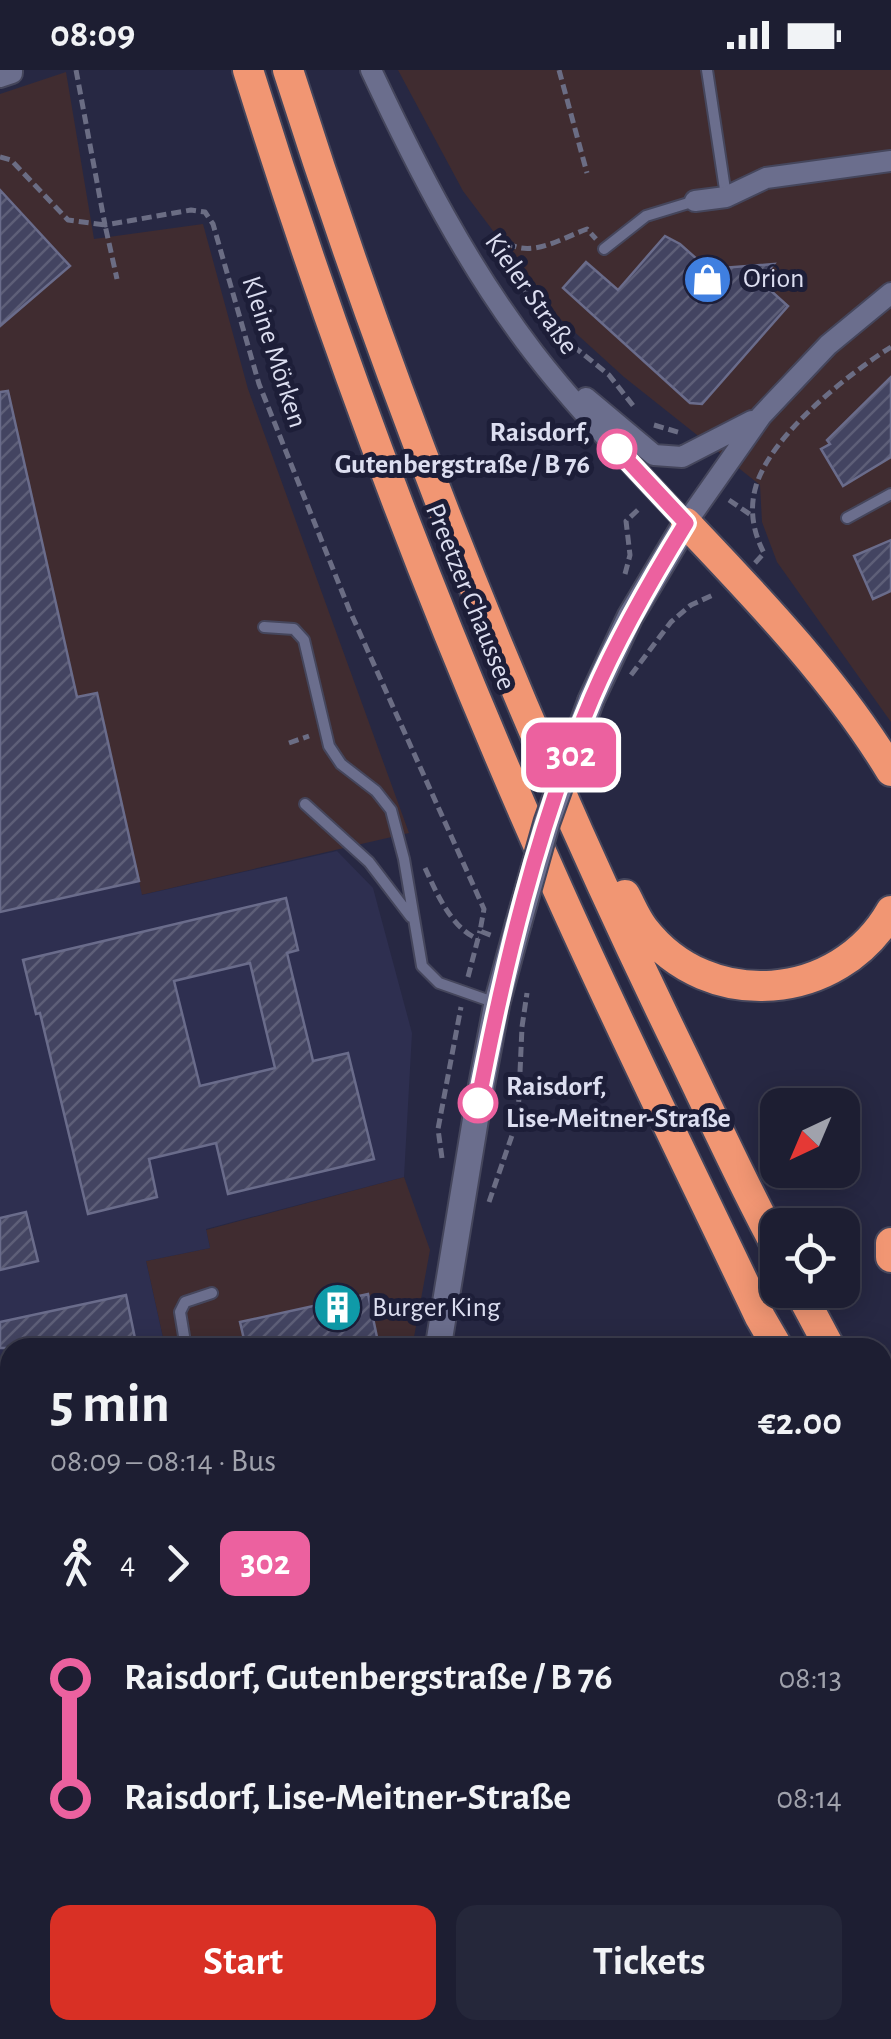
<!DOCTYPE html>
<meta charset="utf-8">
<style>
body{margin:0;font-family:"Alegreya Sans",sans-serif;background:#25273a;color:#f1f3f6;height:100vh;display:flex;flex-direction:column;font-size:38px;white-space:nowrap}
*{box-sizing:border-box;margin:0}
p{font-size:32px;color:#a0a2ac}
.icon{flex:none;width:55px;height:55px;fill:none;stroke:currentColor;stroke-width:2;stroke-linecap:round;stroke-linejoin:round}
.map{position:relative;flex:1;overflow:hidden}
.side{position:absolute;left:0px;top:1268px;width:892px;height:702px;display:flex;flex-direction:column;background:#1d1e32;border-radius:30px 30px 0 0;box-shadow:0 5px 25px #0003,0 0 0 2px #3b3c4d}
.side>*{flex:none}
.badge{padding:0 20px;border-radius:15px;font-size:35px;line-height:65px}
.needle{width:65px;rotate:224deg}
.controls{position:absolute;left:760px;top:1018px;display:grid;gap:20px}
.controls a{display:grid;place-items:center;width:100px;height:100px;border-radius:20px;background:#1d1e32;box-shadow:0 5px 25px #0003,0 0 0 2px #3b3c4d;font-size:50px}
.map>.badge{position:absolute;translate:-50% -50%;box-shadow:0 0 0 5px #fff}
.legs{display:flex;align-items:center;gap:15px;height:110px;padding:0 50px;font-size:32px}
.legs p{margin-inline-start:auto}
.overview{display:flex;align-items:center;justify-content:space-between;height:170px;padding:0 50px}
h1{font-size:55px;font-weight:700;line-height:75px}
.button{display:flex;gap:20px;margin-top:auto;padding:20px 50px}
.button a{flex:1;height:115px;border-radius:20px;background:#d93025;color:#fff;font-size:40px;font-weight:700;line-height:115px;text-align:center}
.button a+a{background:#25273a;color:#f1f3f6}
ul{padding:0 50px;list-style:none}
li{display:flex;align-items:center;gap:35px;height:120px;font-size:38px}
li i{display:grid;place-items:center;width:15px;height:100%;margin:0 12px;background:currentColor}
li i::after{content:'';width:25px;height:25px;margin:-12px;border:8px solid;border-radius:50%;background:#1d1e32}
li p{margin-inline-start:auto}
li:first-child i{background:linear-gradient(#0000 50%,currentColor 0)}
li:last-child i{background:linear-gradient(currentColor 50%,#0000 0)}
.status{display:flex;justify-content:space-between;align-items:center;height:70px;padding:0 50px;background:#1d1e32;direction:ltr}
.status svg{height:28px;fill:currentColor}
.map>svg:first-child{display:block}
.commercial{fill:#402c30}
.built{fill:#2e2f50}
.forest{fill:url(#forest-firs)}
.building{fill:url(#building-hatch);stroke:#6a6c8b;stroke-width:2.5;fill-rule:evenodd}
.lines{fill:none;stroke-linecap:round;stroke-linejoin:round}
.lane-casing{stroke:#45465c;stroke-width:14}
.street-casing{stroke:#45465c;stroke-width:24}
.secondary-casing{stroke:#45465c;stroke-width:29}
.highway-casing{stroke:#45465c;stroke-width:34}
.path{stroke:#6b6d84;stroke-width:5;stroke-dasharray:10 5;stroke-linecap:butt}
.lane{stroke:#6b6e8d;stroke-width:10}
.street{stroke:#6b6e8d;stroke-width:20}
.secondary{stroke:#6b6e8d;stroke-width:25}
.highway{stroke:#f19673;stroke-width:30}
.secondary-bridge-casing{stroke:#45465c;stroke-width:29;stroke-linecap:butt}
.secondary-bridge{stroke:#6b6e8d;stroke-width:25}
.line-1-casing{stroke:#fff;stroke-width:22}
.line-1{stroke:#ec619f;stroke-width:15}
.stop-1-dot{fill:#fff;stroke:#ec619f;stroke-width:5}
.labels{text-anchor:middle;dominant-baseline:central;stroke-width:10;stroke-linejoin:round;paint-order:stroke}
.poi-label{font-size:28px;fill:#dcdef0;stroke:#1d1e38;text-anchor:start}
.street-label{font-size:28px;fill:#dcdef0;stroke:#1d1e38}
.stop-label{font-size:28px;font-weight:bold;fill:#dcdef0;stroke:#1d1e38;text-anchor:end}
</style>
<div class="status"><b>08:09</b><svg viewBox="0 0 49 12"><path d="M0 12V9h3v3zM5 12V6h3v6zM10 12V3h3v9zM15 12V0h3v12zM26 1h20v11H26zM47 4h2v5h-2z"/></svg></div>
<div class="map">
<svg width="891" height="1969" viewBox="0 0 891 1969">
<defs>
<pattern id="forest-firs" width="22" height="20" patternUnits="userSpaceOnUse" patternTransform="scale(2.5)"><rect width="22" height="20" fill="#506038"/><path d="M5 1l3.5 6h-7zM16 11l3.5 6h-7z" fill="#697655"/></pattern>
<pattern id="building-hatch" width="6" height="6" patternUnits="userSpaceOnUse" patternTransform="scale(2.5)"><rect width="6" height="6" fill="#434461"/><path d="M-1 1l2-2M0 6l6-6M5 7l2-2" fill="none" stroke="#5e5f78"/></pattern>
</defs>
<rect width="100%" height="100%" fill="#272843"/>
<!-- commercial -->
<path class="commercial" d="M398,0H891V652L777,492L762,452L760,415L624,307L558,247L463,121Z
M66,2L94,169L203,154L248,319L409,763L141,825L139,811L0,842V24Z
M404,1107L430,1180L412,1278L165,1277L146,1191L210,1178L206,1160Z
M10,1362V1960H305V1969H0V1365Z
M362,1960H455L456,1969H362Z"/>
<!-- built -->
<path class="built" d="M337,781L373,818L412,963L404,1107L206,1159L210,1178L146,1191L165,1277L10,1278V1362L0,1365V842L139,811L142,825Z"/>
<!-- forest -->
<path class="forest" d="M883,1862L891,1874V1969H456L455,1960H882Z"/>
<!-- building -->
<path class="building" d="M0,120L70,196L0,256Z
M665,166L680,174L708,199L774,194L760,211L788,236L702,334L690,333L563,218L586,192L618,220Z
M891,307V387L843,416L821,379L830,374L827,370Z
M8,321L77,627L97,623L139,811L0,842V322Z
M891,470V521L873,529L854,486Z
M286,828L298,880L287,883L313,991L348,983L374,1089L228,1124L216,1073L149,1089L157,1127L88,1144L40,943L36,944L23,890ZM250,893L275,998L200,1016L174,911Z
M26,1142L38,1191L0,1200V1148Z
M368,1224L378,1272L351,1278H246L240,1252Z
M126,1225L137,1278H0V1252Z"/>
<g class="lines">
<defs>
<path id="lane" d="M707,0L726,126
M604,179L646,146L695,131
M847,448L891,424
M264,557L294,559L304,570L329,676L341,694L376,721L391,740L404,789L422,896L439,913L496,933
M305,734L369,792L411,847
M186,1278L180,1242L185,1232L212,1223"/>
<path id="street" d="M371,0C417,98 467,196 534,283C580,343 635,397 686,453L761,346L828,275L891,223
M0,7L12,3V0
M695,131L726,127L766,108L891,91
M586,328L654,385L682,387L752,351
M0,1567L10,1565"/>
<path id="secondary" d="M591,630L630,547L686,453
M438,1278L478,1034L497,933L518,855
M325,1969V1960"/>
<path id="highway" d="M248,0C335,280 439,555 559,822C623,965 693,1106 760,1247L778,1278
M288,0C395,336 526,665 681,982C713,1048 743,1115 778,1179
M686,453C759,530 836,610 891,701
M625,825C631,836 636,849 644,859C709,943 839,932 891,841
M891,1173V1187
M799,1220L830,1278
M882,1375L891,1391
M882,1459L891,1473
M882,1629L891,1633"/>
</defs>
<!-- lane casing -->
<use href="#lane" class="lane-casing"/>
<!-- street casing -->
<use href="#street" class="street-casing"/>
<!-- secondary casing -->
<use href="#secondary" class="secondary-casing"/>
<!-- highway casing -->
<use href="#highway" class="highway-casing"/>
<!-- path -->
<path class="path" d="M76,0L105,155L191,140L205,142L213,154L259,314L349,539L484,839L480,861L493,866
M559,0L587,103
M0,87L11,90L68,150L105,155L117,209
M494,176L505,171C529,190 562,168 587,159L596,169
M488,179L494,176L551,258L609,305L635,338
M654,355L681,363
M729,430L751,445
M755,493L764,483C753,462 749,439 756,416C771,365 847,305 891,277
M625,504L630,485L626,451L641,437
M631,605L671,552L691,535L715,524
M289,673L309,666
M425,798C436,822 452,859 478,869
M468,907L480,861
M442,1088L438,1059L461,937
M489,1132L518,1048L522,957L527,923
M355,1969V1960"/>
<!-- lane -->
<use href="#lane" class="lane"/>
<!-- street -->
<use href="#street" class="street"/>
<!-- secondary -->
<use href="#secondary" class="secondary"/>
<!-- highway -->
<use href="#highway" class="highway"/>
<defs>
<path id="secondary-bridge" d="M518,855L547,752L591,630"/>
</defs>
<!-- secondary-bridge casing -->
<use href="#secondary-bridge" class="secondary-bridge-casing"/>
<!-- secondary-bridge -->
<use href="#secondary-bridge" class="secondary-bridge"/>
</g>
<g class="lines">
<defs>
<path id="line-1" d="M478,1033C504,897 537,757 592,628C618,567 651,510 686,453L617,379"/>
</defs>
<!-- line-1 casing -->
<use href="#line-1" class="line-1-casing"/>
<!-- line-1 -->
<use href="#line-1" class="line-1"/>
</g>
<!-- icons -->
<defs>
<symbol id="shop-disc" viewBox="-11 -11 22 22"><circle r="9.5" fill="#3f7fe0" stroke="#1d1e38"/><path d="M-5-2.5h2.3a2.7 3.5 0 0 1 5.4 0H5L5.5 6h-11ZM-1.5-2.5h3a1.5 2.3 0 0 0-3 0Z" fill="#fff"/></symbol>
<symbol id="building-disc" viewBox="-11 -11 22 22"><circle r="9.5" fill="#0f9aa8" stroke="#1d1e38"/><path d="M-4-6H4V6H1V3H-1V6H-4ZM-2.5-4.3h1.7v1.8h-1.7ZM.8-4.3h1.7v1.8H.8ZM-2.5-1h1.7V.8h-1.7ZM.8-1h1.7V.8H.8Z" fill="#fff"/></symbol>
</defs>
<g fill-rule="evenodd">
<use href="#shop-disc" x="680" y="182" width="55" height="55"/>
<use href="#building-disc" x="310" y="1210" width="55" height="55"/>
</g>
<!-- markers -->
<g class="stop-1-dot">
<circle cx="617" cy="379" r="18"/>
<circle cx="478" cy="1033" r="18"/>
</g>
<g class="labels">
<!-- poi labels -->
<g class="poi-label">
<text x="743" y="209">Orion</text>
<text x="372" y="1238">Burger King</text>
</g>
<!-- street labels -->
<g class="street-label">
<text transform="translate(531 224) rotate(55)">Kieler Straße</text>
<text transform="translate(274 282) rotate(72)">Kleine Mörken</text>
<text transform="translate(470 527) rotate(68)">Preetzer Chaussee</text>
</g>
<!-- stop labels -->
<g class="stop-label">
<text x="590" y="363">Raisdorf,<tspan x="590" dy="32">Gutenbergstraße / B 76</tspan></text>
<text x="506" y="1017" text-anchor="start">Raisdorf,<tspan x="506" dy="32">Lise-Meitner-Straße</tspan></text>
</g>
</g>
</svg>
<div class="controls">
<a><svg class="needle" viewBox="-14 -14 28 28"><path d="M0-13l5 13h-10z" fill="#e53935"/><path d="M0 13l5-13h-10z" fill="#a0a2ac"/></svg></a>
<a><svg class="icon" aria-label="locate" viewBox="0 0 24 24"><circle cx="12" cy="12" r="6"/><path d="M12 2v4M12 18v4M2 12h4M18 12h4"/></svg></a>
</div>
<b class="badge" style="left:571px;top:685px;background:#ec619f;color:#fff">302</b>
<section class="side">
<div class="overview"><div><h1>5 min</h1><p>08:09 – 08:14 · Bus</p></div><b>€2.00</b></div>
<div class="legs"><svg class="icon" aria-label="walk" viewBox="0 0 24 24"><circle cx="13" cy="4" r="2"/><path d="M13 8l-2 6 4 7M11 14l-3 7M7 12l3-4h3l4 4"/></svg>4<svg class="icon" aria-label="forward" viewBox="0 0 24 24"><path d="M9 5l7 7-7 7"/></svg><b class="badge" style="background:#ec619f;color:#fff">302</b></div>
<ul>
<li><i style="color:#ec619f"></i><b>Raisdorf, Gutenbergstraße / B 76</b><p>08:13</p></li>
<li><i style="color:#ec619f"></i><b>Raisdorf, Lise-Meitner-Straße</b><p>08:14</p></li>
</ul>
<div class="button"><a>Start</a><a>Tickets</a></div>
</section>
</div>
